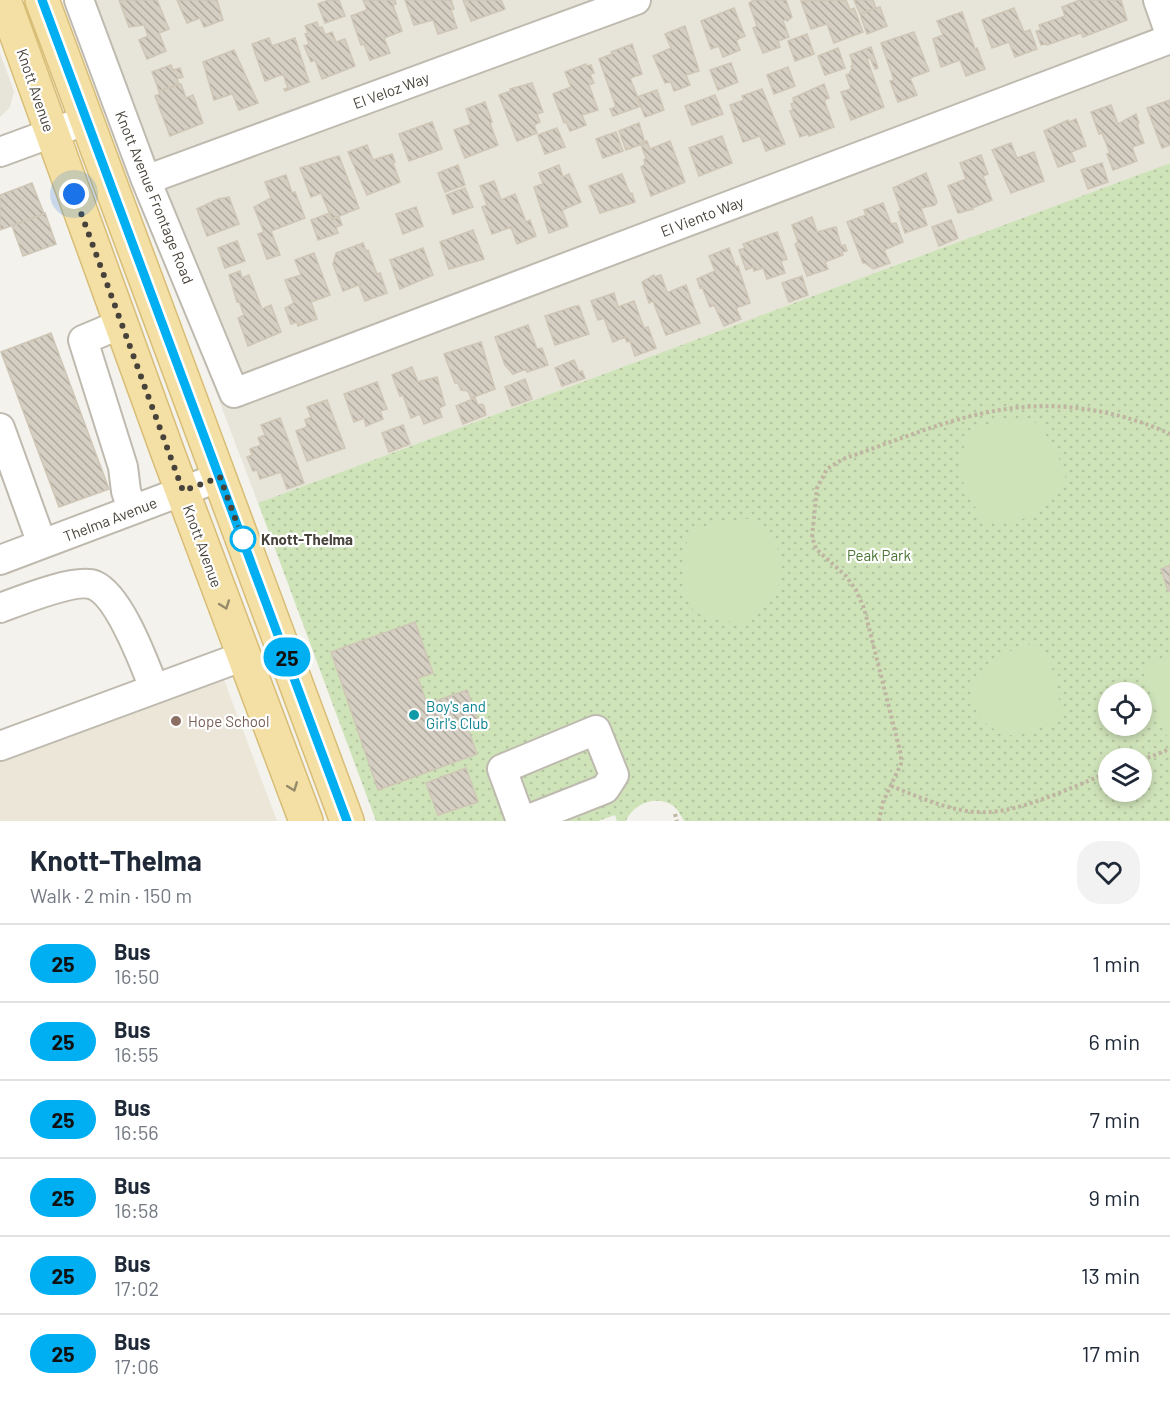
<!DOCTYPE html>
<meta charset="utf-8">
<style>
body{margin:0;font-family:Barlow,sans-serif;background:#f2f2f3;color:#1f2937;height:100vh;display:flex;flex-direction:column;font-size:22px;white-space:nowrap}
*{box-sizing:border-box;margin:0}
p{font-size:20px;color:#747a83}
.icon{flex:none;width:33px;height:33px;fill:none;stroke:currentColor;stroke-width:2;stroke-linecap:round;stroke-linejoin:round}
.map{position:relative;height:821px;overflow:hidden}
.drawer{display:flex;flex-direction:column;background:#fff;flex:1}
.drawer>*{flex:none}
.badge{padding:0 12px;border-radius:20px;font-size:21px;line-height:39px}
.fabs{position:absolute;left:1098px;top:682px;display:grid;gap:12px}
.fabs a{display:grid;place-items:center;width:54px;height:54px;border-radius:50%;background:#fff;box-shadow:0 3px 9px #0003;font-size:30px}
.you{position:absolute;width:30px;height:30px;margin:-15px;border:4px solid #fff;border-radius:50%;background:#1a73e8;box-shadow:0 0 0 9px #1a73e833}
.map>.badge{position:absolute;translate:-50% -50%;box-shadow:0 0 0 3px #fff}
.round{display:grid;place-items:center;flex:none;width:63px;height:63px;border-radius:24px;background:#f2f2f3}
.overview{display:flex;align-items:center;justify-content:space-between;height:102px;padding:0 30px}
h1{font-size:28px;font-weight:700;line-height:45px}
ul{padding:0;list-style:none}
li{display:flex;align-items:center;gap:18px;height:78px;padding:0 30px;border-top:2px solid #e0e1e3}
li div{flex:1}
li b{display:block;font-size:22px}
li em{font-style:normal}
li .badge{min-width:66px;font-weight:700;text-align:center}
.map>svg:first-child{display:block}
.residential{fill:#e7e4da}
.education{fill:#ebe6d7}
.park{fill:url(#park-dots);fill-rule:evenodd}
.garden{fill:#cfe3b9}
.building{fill:url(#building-back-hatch);stroke:#cfc6b6;stroke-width:1.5}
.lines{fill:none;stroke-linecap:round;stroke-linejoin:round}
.minor-casing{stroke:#bfbaaf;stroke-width:32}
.major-casing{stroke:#d8bd76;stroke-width:36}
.path{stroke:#bfb5a2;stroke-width:4;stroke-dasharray:3 3;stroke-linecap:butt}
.minor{stroke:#fff;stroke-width:28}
.major{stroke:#f4e0a5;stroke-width:33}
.oneway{stroke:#958a6a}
.line-casing{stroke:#fff;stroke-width:14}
.line{stroke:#00aff2;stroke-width:9}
.walk{stroke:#48433a;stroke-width:6;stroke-dasharray:0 10.8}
.stop-dot{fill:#fff;stroke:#00aff2;stroke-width:3}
.culture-dot{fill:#0f9aa8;stroke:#fff;stroke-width:2}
.education-dot{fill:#8d6e63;stroke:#fff;stroke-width:2}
.labels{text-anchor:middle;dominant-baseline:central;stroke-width:4.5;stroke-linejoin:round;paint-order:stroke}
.street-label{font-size:15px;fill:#48433a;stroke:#fff}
.stop-label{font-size:15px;font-weight:bold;fill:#48433a;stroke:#fff;text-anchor:start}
.park-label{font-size:15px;fill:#497433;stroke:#fff}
.culture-label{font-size:15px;fill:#0d838f;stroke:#fff;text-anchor:start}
.education-label{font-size:15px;fill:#785e54;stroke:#fff;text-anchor:start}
</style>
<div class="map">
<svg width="1170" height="821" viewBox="0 0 1170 821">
<defs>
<pattern id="park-dots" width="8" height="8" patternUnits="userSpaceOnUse" patternTransform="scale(1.5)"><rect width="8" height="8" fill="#cfe3b9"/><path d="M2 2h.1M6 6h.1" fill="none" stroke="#b3c4a0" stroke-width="1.8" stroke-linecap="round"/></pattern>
<pattern id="building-back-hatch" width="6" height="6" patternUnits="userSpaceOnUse" patternTransform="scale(1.5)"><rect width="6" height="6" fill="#d5cec2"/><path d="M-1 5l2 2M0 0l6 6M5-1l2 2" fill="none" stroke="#afa99f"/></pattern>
</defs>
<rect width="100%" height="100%" fill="#f4f2ec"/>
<!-- residential -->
<path class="residential" d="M67,0H1170V163L258,503Z
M0,53L14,91L10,107L0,117Z"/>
<!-- education -->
<path class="education" d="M224,680L277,821H0V762Z"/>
<!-- park -->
<path class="park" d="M1170,163V821H684C681,816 677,808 672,805C655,795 633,804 626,821H617L615,815L598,821H376L258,503ZM1108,693H1142V726H1108ZM1108,759H1142V792H1108Z"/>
<!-- garden -->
<path class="garden" d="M1028,418L1041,426L1058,456L1067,482C1037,512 1029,527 984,520C960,486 955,471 969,431L994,422Z
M742,519H756L777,543L781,582L742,624L708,618L693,610L684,589L683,560L689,532L714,523Z
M1031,644L1041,648L1051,663L1063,718L1018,736L1000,734L981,719L973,706L970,683C991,657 1000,654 1031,644Z
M1170,656V744L1141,667Z"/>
<!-- building -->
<path class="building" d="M119,0H157L169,29L159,33L166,51L147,59L139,40L148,36L144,25L129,27Z
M177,0H217L223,20L204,27L200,18L187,23Z
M329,0H339L345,16L325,23L318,4Z
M363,0H395L396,4L393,5L402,31L384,38L390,53L370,60L364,44L361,45L351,16L367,10Z
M405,0H451L454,9L451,10L457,28L438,34L433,20L414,25Z
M463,0H501L505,9L471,21Z
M754,0H786L792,17L787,21L786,19L783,21L789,37L778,41L780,47L763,53L753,28L757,26L749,3Z
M846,0L850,10L854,8L863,32L834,43L827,24L811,29L801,1Z
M854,0H873L876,8L860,14Z
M1080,0H1121L1127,20L1083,37L1081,33L1047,45L1046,44L1041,45L1036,31L1041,30L1039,25L1065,16L1062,7Z
M880,7L887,26L867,34L860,14Z
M734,8L745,36L736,40L740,50L723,57L719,46L711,49L701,21Z
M1014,8L1024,32L1030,30L1037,49L1015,57L1009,42L992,48L982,20Z
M962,12L975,49L977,48L985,69L966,76L960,60L941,67L933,39L943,35L937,21Z
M317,22L319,28L322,27L325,35L332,32L336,42L345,39L355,66L322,79L315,60L311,62L304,46L309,44L305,34L308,33L305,26Z
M685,26L699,71L686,75L690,85L674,91L671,82L665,83L653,56L671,48L665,34Z
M914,32L929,71L910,78L917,95L898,102L890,81L894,80L881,43Z
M807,34L814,54L795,61L788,41Z
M269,38L272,46L295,38L309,82L285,91L284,89L288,88L283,74L265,81L252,44Z
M632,44L642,74L630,78L641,106L613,116L610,109L616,107L599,59L612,54L611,52Z
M871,47L878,68L875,69L870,58L867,59L884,107L851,120L841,92L851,89L846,75L849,74L852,68L851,66L853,65L850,55Z
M838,48L845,68L825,75L818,56Z
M234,50L258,103L239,110L232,93V94L214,100L203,62Z
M731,63L738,82L718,90L710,70Z
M586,64L587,66L591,65L594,73L590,74L594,83L589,85L598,110L582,115L586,125L570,131L566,122L564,123L553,94L571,87L565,72Z
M171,65L173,70L180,68L183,77L177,79L179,84L159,91L152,72Z
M788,67L795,86L774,94L767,75Z
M532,83L543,112L537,114L540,122L534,125L537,133L517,141L499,95L511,91L510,89Z
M181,84L186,98L193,95L203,123L170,136L155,96L160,94L159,91Z
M824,84L829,98L824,100L834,127L809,136L808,134L800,137L790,111L793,110L791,104L794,103L793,98Z
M762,89L785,144L766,151L760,136L743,142L730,105L744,100L742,96Z
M657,90L664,110L645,117L637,97Z
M715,95L723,114L692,125L685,106Z
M1170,100V145L1162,148L1147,108Z
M485,102L492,122L490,123L498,145L465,158L454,130L471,124L466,109Z
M1111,105L1118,124L1136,114L1139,123L1137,124L1144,143L1132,147L1137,161L1113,170L1107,154L1110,153L1102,133L1099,134L1091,112Z
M1076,119L1086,146L1071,152L1075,161L1058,167L1044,131L1068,120L1069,122Z
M432,122L442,149L409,161L399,134Z
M639,123L645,143L626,150L619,131Z
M557,128L565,147L545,154L538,135Z
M616,132L623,151L603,158L596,139Z
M722,136L732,163L699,176L689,148Z
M645,141H647L650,149L670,141L685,182L651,196L641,167L645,164L644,160L646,158L641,145Z
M1011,143L1017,158L1034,152L1044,181L1011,193L992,150Z
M367,145L373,160L392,154L395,162L393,163L400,182L367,195L348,152Z
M981,155L988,174L983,176L992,200L972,208L973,209L958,213L948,186L966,179L960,163Z
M339,156L359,208L332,219L321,193L311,197L300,168Z
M1102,163L1108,182L1088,189L1081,170Z
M458,165L465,185L445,192L438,173Z
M559,165L563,177L569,174L581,202L562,210L568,226L549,233L534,187L543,184L539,173Z
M926,173L937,202L935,205L921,208L927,225L905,233L898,212L901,211L893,188Z
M622,174L630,194L632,193L635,202L600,213L589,186Z
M286,175L292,193L295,192L305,218L271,231L280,255L267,259L258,234L264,232L254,207L271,198L265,182Z
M494,181L501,200L515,194L526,222L530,220L536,236L517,244L511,227L492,234L482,207L487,205L480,186Z
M32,183L44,214L0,230V195Z
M465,188L473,207L453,214L446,195Z
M229,197L239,224L207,236L197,209L218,199Z
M883,203L891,224L896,223L903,242L884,250L890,263L873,269L865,263H863L847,222L866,215L864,210Z
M416,207L423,226L403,234L396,214Z
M45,213L56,244L23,256L12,226Z
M330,213L332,220L339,217L342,225L336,227L338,233L318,240L311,220Z
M812,217L817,232L836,227L841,246L845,245L847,251L842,252L843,255L825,262L828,269L807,276L795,244L798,242L792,225Z
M951,220L958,238L939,246L932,227Z
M473,230L484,259L449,269L440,242Z
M777,232L787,259L781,261L785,273L767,279L763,268L754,271L753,267L746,270L739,250L745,248L743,244Z
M237,241L245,261L225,268L218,248Z
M363,243L366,251L368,250L377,274L380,273L387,293L365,301L359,286L361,284L343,291L333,264L336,253Z
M423,248L433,275L400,289L390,260Z
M729,248L736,267L738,266L750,303L736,308L741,319L724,326L714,305L710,307L702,287L700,288L697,279L715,271L709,256Z
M314,253L330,295L311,302L317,319L298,326L297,322L291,324L285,308L294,303L285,280L301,275L295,260Z
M240,271L242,278L249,275L262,309L271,305L281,332L248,346L238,318L244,315L239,301L237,302L229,275Z
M654,275L655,277L661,275L667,292H669L686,285L700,323L666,335L653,301L649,303L642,282Z
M802,276L808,295L789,302L782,283Z
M614,293L618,307L634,301L644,328L648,327L656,348L635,356L630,341L627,342L625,337L613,342L604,318L598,320L591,301Z
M576,306H579L589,334L555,345L545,316Z
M528,325L537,349L542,348L548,365L527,372L526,369L513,374L505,365L495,337Z
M51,333L109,489L59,507L1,352Z
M481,342L495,389L471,398L468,391L461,390L458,383H455L444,354Z
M574,360L579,372L582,371L585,378L562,386L555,368Z
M412,367L418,382L437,377L445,405L439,408L442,417L424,424L420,414L411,418L403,395L400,396L392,375Z
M525,379L532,399L512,406L505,387Z
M377,382L387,409L380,411L383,419L366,426L364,418L354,422L344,394Z
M475,398L478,405L482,404L484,406L486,415L463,424L456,406Z
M327,400L345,448L307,461L296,431L307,427L305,420L311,417L307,407Z
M280,418L304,483L287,489L281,472L260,479L257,470L253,471L247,457L252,455L250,449L261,445L258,438L265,435L261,425Z
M403,425L410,444L389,452L382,433Z
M1170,565V591H1168L1161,569Z
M415,622L433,673L418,678L427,704L467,690L480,725L468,729L477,754L378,790L331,652Z
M466,768L478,802L438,815L426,783Z"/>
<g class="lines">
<defs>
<path id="minor" d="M79,0L146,180L234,393L1170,39
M1158,0L1170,34
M0,152L87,120
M146,180L636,0
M121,324L83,340L123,467L126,491L132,510
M0,428L42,544
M0,560L220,477
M0,608C19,601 76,578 94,585C120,596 144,663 154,688
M0,746L244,656
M521,821L502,769L596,730L614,775L605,789L524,821"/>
<path id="major" d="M4,0L169,456L306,821
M42,0L347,821"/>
</defs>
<!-- minor casing -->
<use href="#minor" class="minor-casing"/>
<!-- major casing -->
<use href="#major" class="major-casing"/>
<!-- path -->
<path class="path" d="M1142,760L1170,749
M891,786C922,798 955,814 989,812C1026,810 1074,786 1108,773
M675,814L677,821
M879,821L883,802L901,764V755L864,608L856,590L846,576L816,549L812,537L817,488L827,469L843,459C893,442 949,418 1000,410C1056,400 1119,410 1170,434"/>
<!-- minor -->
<use href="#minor" class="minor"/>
<!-- major -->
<use href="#major" class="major"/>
</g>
<!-- one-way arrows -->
<defs><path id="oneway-chevron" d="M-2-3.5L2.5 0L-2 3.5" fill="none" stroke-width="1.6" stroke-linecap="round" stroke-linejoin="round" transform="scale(1.5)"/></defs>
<g class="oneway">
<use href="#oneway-chevron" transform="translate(225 605) rotate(70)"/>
<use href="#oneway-chevron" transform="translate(293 787) rotate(69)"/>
</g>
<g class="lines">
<defs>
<path id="line" d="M42,0L347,821"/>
</defs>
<!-- line casing -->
<use href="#line" class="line-casing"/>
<!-- line -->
<use href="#line" class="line"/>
<!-- walk -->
<path class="walk" d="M74,194L183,491L220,477L246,548L243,539"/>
</g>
<!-- markers -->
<circle class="stop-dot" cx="243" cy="539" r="12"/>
<circle class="culture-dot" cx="414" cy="715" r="6"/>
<circle class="education-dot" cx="176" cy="721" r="6"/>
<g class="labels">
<!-- street labels -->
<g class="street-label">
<text transform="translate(36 90) rotate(71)">Knott Avenue</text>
<text transform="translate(391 90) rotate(-20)">El Veloz Way</text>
<text transform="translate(155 197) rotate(68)">Knott Avenue Frontage Road</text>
<text transform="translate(702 216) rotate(-21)">El Viento Way</text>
<text transform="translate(110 519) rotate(-21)">Thelma Avenue</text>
<text transform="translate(203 546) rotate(70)">Knott Avenue</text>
</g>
<!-- stop labels -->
<g class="stop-label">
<text x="261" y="539">Knott-Thelma</text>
</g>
<!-- park labels -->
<g class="park-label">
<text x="879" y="555">Peak Park</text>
</g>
<!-- culture labels -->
<g class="culture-label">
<text x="426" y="706">Boy's and<tspan x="426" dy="17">Girl's Club</tspan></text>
</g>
<!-- education labels -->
<g class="education-label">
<text x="188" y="721">Hope School</text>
</g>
</g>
</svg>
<div class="fabs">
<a><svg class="icon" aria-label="locate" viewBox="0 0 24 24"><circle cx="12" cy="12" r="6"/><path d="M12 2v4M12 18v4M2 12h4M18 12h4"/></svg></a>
<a><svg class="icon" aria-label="layers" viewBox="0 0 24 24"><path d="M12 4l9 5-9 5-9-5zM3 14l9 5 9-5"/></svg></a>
</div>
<div class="you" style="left:74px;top:194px"></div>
<b class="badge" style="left:287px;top:657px;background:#00aff2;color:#111">25</b>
</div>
<section class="drawer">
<div class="overview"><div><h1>Knott-Thelma</h1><p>Walk · 2 min · 150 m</p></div><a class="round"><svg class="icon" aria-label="heart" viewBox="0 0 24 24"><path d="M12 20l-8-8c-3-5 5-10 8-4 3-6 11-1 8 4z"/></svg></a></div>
<ul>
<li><span class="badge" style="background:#00aff2;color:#111">25</span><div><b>Bus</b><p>16:50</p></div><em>1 min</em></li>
<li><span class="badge" style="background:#00aff2;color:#111">25</span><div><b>Bus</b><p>16:55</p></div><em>6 min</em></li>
<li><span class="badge" style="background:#00aff2;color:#111">25</span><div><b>Bus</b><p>16:56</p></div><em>7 min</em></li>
<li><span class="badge" style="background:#00aff2;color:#111">25</span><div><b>Bus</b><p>16:58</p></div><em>9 min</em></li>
<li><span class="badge" style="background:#00aff2;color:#111">25</span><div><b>Bus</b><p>17:02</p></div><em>13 min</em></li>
<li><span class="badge" style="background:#00aff2;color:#111">25</span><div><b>Bus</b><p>17:06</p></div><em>17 min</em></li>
</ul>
</section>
